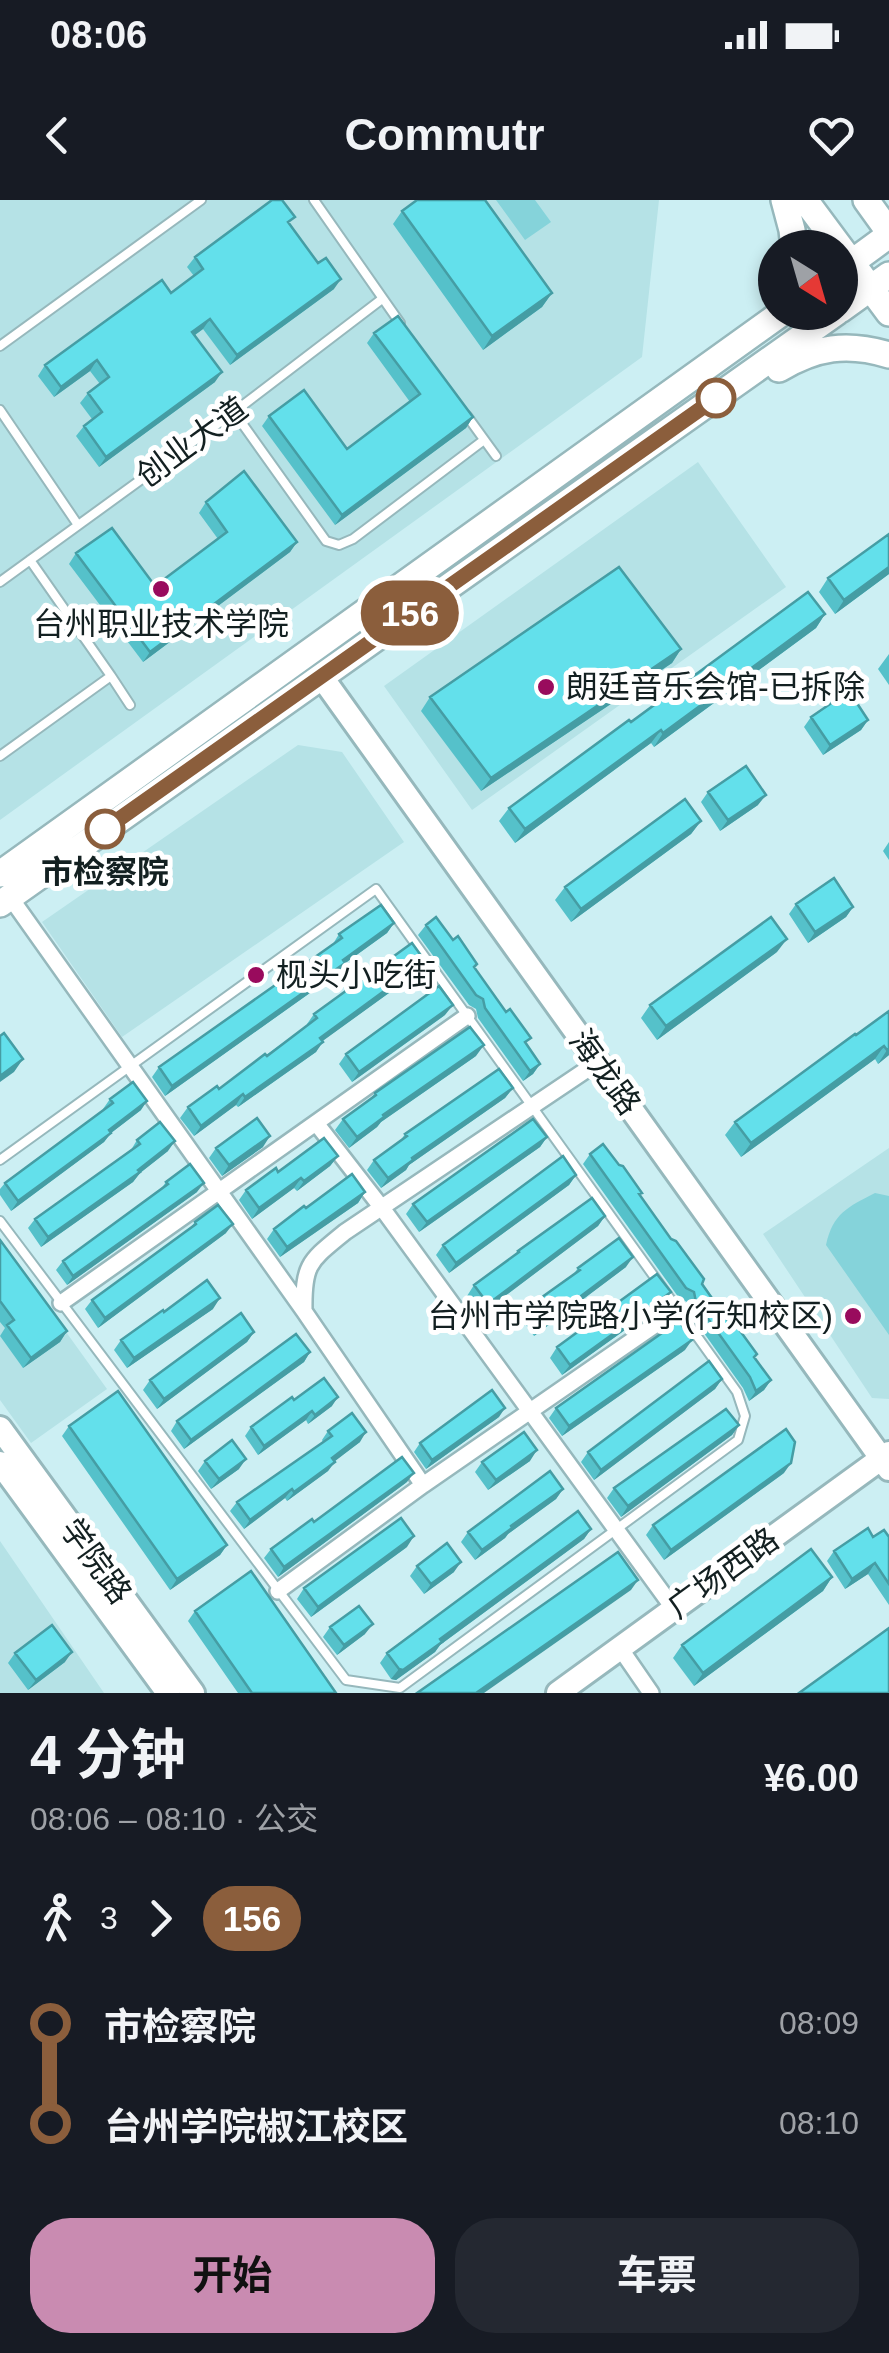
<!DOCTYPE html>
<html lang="zh">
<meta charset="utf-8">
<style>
body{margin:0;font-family:Helvetica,"Noto Sans SC",sans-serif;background:#242831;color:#f1f3f6;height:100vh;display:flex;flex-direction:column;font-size:38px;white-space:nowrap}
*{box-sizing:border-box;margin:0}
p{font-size:32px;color:#9ea1a6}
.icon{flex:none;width:55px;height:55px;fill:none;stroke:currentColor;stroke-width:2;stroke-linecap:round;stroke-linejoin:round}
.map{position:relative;height:1493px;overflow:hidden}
.sheet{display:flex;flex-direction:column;background:#171b24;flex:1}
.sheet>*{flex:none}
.badge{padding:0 20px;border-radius:32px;font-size:35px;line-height:65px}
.needle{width:65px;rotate:143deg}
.buttons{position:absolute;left:758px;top:30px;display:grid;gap:20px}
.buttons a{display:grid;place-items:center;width:100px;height:100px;border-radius:50%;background:#171b24;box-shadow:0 5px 15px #0003;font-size:50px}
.map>.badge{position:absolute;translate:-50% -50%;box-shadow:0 0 0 5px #fff}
.legs{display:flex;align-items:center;gap:15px;height:110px;padding:0 30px;font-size:32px}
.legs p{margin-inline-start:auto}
.summary{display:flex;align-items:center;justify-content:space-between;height:170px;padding:0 30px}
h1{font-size:55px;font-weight:700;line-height:75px}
.cta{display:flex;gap:20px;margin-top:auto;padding:20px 30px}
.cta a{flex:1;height:115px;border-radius:40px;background:#c98bb1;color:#111;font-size:40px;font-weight:700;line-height:115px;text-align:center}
.cta a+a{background:#242831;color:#f1f3f6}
ul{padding:0 30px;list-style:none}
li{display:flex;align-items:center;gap:35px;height:100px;font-size:38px}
li i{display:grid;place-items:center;width:15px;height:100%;margin:0 12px;background:currentColor}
li i::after{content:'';width:25px;height:25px;margin:-12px;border:8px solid;border-radius:50%;background:#171b24}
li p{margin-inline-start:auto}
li:first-child i{background:linear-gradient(#0000 50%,currentColor 0)}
li:last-child i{background:linear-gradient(currentColor 50%,#0000 0)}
.status{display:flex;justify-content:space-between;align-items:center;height:70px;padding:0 50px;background:#171b24;direction:ltr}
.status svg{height:28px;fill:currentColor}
header{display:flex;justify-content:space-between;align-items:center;height:130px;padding:0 30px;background:#171b24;font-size:45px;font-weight:700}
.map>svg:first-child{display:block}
.built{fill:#b5e2e6}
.garden{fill:#85d3da}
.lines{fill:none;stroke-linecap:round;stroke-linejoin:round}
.lane-casing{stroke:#96b8bc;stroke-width:12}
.street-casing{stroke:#96b8bc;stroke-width:20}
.secondary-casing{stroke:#96b8bc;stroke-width:28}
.primary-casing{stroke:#96b8bc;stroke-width:30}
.lane{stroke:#fff;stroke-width:8}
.street{stroke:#fff;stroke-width:15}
.secondary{stroke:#fff;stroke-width:22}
.primary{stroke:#fff;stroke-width:25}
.wall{fill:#55c1ca}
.shaded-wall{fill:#459da4}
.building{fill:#63e0eb;stroke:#459da4;stroke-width:2.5}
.line-1-casing{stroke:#fff;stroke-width:22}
.line-1{stroke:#8b5e3c;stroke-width:15}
.stop-1-dot{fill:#fff;stroke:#8b5e3c;stroke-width:5}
.poi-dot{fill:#990b5d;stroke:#fff;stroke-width:4}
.labels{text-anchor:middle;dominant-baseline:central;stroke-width:10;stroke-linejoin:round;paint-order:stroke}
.street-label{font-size:32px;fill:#132021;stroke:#fff}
.poi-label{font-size:32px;fill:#132021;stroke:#fff;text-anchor:start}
.stop-label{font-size:32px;font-weight:bold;fill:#132021;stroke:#fff}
</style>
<div class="status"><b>08:06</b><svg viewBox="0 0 49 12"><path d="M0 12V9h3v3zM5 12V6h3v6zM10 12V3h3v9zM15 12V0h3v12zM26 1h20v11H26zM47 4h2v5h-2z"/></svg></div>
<header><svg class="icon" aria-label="back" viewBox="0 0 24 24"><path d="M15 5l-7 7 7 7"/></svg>Commutr<svg class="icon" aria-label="heart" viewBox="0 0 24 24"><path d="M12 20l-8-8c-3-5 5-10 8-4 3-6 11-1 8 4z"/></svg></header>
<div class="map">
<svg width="889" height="1493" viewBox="0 0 889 1493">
<rect width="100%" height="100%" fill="#cceff3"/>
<!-- built -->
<path class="built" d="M0,0H659L642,157L0,620Z
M698,262L786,387L472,610L384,486Z
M298,545L342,552L404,642L122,837L42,722Z
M889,948V1199L872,1198L763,1034Z
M0,1040L107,1189L31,1243L0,1200Z
M0,1341L104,1493H0Z"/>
<!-- garden -->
<path class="garden" d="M496,0H535L551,22L525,40Z
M875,993L889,996V1135L826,1045C833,1013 848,1007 875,993Z"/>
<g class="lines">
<defs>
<path id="lane" d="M314,0L400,123
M0,146L201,0
M0,210L78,325
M234,212L326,341L339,345L353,339L484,240
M467,216L496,256
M0,382L234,212L382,99
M111,476L130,505
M0,556L111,476L30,360
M0,960L376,689L737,1192L745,1216L738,1240L400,1488L346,1480L0,1021"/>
<path id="street" d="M10,697L304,1111L423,1285
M316,923L382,1008L674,1409
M61,1103L467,816
M304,1111C303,1063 310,1061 345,1032L598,862
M278,1391L423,1285L678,1109
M620,1448L651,1493"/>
<path id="secondary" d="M321,476L889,1269
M0,1228L193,1493
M0,1263L168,1493
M558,1493L889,1253"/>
<path id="primary" d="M784,0L792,30L794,48
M805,0L889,113
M866,0L889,32
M840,71L889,35
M840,110L889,75
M779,169C816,147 847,142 889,155
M0,674L783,112
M0,704L837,112"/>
</defs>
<!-- lane casing -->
<use href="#lane" class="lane-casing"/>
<!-- street casing -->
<use href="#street" class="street-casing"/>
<!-- secondary casing -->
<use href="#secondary" class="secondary-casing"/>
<!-- primary casing -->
<use href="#primary" class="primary-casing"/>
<!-- lane -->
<use href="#lane" class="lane"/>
<!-- street -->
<use href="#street" class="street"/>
<!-- secondary -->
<use href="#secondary" class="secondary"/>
<!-- primary -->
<use href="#primary" class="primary"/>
</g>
<!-- wall -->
<path class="wall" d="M402,11L552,93L542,107L483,150L393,24Z
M290,24L334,89L230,165L203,129L195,135L215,182L99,267L76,236L84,226L92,219L80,203L88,193L100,184L90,171L54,197L38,176L45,165L171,93L194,76L187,67L195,57Z
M374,133L473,217L466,228L335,325L262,226L269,216L347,249L410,202L367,143Z
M206,302L297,342L290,352L143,462L69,364L76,353L155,386L218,339L199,313Z
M889,374L835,414L819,392L828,378Z
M825,414L816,428L654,547L651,543L515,643L499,621L509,608L631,522Z
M681,449L672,463L481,591L421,511L430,497Z
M889,454V485L878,469Z
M811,517L868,520L861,530L823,555L804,527Z
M708,592L758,605L720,631L701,602Z
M701,621L691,634L571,722L555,700L565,687Z
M889,642V660L883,651Z
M796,704L853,707L846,717L808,743L789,714Z
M394,723L387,733L344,764L338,773L165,896L152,877L159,867L333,744L339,734Z
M426,725L453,740L477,764L475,768L540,864L533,874L523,881L478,818L476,809L469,805L418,735Z
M777,752L657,840L641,818L650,805Z
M418,772L322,841L316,852L238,907L236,905L194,936L180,918L188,907L219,889L308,825L307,824L314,814Z
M889,811V855L878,864L875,859L741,957L725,935L735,922Z
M445,815L352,882L339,864L346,854Z
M476,856L381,922L377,927L349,948L335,930L343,919L371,898L375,893Z
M513,888L505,898L409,965L406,970L381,988L367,970L374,960L401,940L405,934Z
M110,899L141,910L111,933L104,942L11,1011L0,995V989L5,983L104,910L103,909Z
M547,937L540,947L419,1032L406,1014L413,1004Z
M137,940L168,951L140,973L133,982L41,1047L28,1028L35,1019L131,950Z
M263,947L222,976L209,958L216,948Z
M590,954L619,965L642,993L640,995L771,1180L764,1190L749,1201L743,1188L689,1112L687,1102L679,1098L583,964Z
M338,956L330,966L297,991L294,988L252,1019L239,1000L246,990L278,972Z
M576,975L569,985L449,1073L436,1055L443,1045Z
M166,982L197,992L67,1085L56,1070L63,1061L161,989Z
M365,992L358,1003L280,1057L267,1039L274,1029L306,1008Z
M605,1016L598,1026L481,1114L467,1096L474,1085L514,1056L518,1051Z
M195,1022L226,1033L98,1128L85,1109L92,1100L191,1027Z
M0,1040L67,1131L60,1142L23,1168L0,1136L5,1128L0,1122Z
M626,1067L534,1136L521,1118L528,1107L573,1075L578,1068Z
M664,1102L562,1175L550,1158L557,1147Z
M213,1109L127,1168L114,1150L121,1140L164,1112Z
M254,1132L247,1142L157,1209L143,1190L150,1180Z
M685,1150L562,1236L549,1218L556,1208Z
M310,1152L304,1162L184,1249L171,1231L177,1221Z
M722,1179L715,1189L594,1280L581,1262L588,1252Z
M294,1200L332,1206L308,1224L306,1220L258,1255L245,1236L251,1227Z
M499,1217L426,1269L414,1252L420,1243Z
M739,1225L732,1235L621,1317L607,1298L614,1288Z
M69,1226L227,1345L220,1355L170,1390L62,1236Z
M328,1231L360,1242L334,1261L328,1271L287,1301L285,1298L244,1329L230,1311L237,1302L323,1242L322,1240Z
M205,1261L239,1269L211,1289L198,1271Z
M530,1261L488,1290L475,1272L482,1262Z
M784,1273L664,1360L646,1335L653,1325Z
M407,1282L278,1377L264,1358L271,1349L314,1322Z
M563,1289L556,1299L508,1334L505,1338L475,1360L461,1342L468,1332Z
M591,1329L584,1339L440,1445L435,1452L396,1480L391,1479L380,1463L387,1453Z
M873,1337H889V1405L868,1374L845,1389L827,1361L834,1351Z
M407,1347L311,1417L297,1399L304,1388Z
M417,1366L454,1372L424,1394L410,1376Z
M832,1377L823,1391L694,1486L673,1458L682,1445Z
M195,1411L336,1493H238L188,1421Z
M330,1427L365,1434L337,1455L323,1437Z
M15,1453L65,1462L28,1490L8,1463Z"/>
<!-- shaded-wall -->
<path class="shaded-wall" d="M341,79L334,89L230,165L237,155Z
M552,93L542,107L483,150L492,136Z
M210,119L203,129L185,142L192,132Z
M97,160L90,171L54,197L61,187Z
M222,172L215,182L99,267L106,257Z
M473,217L466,228L335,325L342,315Z
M297,342L290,352L143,462L150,452Z
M889,367V374L835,414L844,400Z
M825,414L816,428L654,547L663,533Z
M681,449L672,463L481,591L491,578Z
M868,520L861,530L823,555L830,545Z
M661,530L651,543L515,643L525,629Z
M766,595L758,605L720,631L728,620Z
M701,621L691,634L571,722L581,709Z
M853,707L846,717L808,743L815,732Z
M394,723L387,733L344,764L338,773L165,896L172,886Z
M787,739L777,752L657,840L666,826Z
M425,761L418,772L313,848L320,838Z
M453,805L445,815L352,882L359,872Z
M323,842L316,852L238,907L245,897Z
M484,845L476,856L381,922L377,927L349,948L357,937L383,915Z
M884,846L875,859L741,957L751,943Z
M889,849V855L878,864L887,850Z
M23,859L14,872L0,882V876Z
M540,864L533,874L523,881L530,871Z
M513,888L505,898L409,965L406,970L381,988L388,978L412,958Z
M243,894L236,905L194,936L201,926Z
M147,901L141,910L111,933L104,942L11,1011L18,1001Z
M270,936L263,947L222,976L229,965Z
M547,937L540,947L419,1032L427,1022Z
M175,941L168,951L140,973L133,982L41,1047L48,1037Z
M338,956L330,966L297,991L304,981Z
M576,975L569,985L449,1073L456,1063Z
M301,978L294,988L252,1019L259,1008Z
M204,983L197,992L67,1085L73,1076Z
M365,992L358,1003L280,1057L287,1047Z
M605,1016L598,1026L481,1114L488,1104Z
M233,1024L226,1033L98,1128L105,1118Z
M633,1057L626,1067L534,1136L541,1126Z
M671,1092L664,1102L562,1175L570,1165Z
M220,1098L213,1109L127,1168L134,1158Z
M67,1131L60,1142L23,1168L31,1158Z
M254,1132L247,1142L157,1209L164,1199Z
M692,1140L685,1150L562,1236L569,1226Z
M310,1152L304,1162L184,1249L191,1240Z
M722,1179L715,1189L594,1280L601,1270Z
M771,1180L764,1190L749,1201L756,1191Z
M338,1197L332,1206L308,1224L315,1215Z
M505,1208L499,1217L426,1269L432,1260Z
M312,1211L306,1220L258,1255L264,1246Z
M739,1225L732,1235L621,1317L628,1306Z
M366,1232L360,1242L326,1268L332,1258Z
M537,1250L530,1261L488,1290L496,1280Z
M246,1259L239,1269L211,1289L219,1279Z
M335,1262L328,1271L287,1301L294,1292Z
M791,1263L784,1273L664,1360L671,1350Z
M414,1273L407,1282L278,1377L284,1367Z
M292,1289L285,1298L244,1329L250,1320Z
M563,1289L556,1299L508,1334L505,1338L475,1360L482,1350L511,1326Z
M591,1329L584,1339L440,1445L435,1452L396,1480L391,1479L399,1469Z
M414,1336L407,1347L311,1417L318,1407Z
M227,1345L220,1355L170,1390L177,1379Z
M461,1362L454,1372L424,1394L431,1384Z
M875,1363L868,1374L845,1389L852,1379Z
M832,1377L823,1391L694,1486L703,1473Z
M638,1380L631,1390L484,1493H476Z
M373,1424L365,1434L337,1455L344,1445Z
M72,1452L65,1462L28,1490L36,1480Z"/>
<!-- building -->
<path class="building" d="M272,0H282L295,17L288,22L318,63L326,58L341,79L237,155L210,119L192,132L222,172L106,257L84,226L102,212L88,193L109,177L97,160L61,187L45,165L162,80L171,93L203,69L195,57Z
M417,0H485L552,93L492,136L402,11Z
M398,116L473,217L342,315L269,216L304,190L347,249L420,194L374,133Z
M244,271L297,342L150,452L76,353L112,328L155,386L227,332L206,302Z
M889,334V367L844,400L828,378Z
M619,367L681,449L491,578L430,497Z
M808,392L825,414L663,533L661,530L525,629L509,608L629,520L631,522Z
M849,491L868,520L830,545L811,517Z
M746,566L766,595L728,620L708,592Z
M685,599L701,621L581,709L565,687Z
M834,678L853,707L815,732L796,704Z
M381,705L394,723L343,760L345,763L172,886L159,867L342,738L339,734Z
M436,717L453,740L458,736L477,764L474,767L506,812L510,809L531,838L525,842L540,864L530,871L485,808L483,799L476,795L426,725Z
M771,717L787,739L666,826L650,805Z
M412,743L425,761L320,838L323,842L245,897L243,894L201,926L188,907L217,886L219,889L265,854L267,856L317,818L314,814Z
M439,786L453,805L359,872L346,854Z
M889,811V849L887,850L884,846L751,943L735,922L855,834L856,835Z
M470,827L484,845L383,915L384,917L357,937L343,919L376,895L375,893Z
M4,833L23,859L0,876V836Z
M499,869L513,888L412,958L413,960L388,978L374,960L407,936L405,934Z
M133,882L147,901L109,930L111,933L18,1001L5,983L113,903L110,899Z
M257,918L270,936L229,965L216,948Z
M533,919L547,937L427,1022L413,1004Z
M160,922L175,941L138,970L140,972L48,1037L35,1019L140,944L137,940Z
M324,938L338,956L304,981L301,978L259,1008L246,990L276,968L278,972Z
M603,944L619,965L623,966L642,993L639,994L671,1039L676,1041L704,1079L702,1084L733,1128H738L757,1154L754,1157L771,1180L756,1191L750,1177L696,1102L694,1092L686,1088L590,954Z
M563,956L576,975L456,1063L443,1045Z
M190,964L204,983L73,1076L63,1061L168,984L166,982Z
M352,974L365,992L287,1047L274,1029L304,1006L306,1008Z
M592,998L605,1016L488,1104L474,1085L519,1052L518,1051Z
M218,1005L233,1024L105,1118L92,1100L196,1024L195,1022Z
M619,1038L633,1057L541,1126L528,1107L580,1070L578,1068Z
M0,1040L67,1131L31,1158L7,1125L14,1120L0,1101Z
M657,1074L671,1092L570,1165L557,1147Z
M207,1080L220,1098L134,1158L121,1140L163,1110L164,1112Z
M241,1113L254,1132L164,1199L150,1180Z
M679,1121L692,1140L569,1226L556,1208Z
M296,1134L310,1152L191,1240L177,1221Z
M709,1161L722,1179L601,1270L588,1252Z
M324,1178L338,1197L315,1215L312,1211L264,1246L251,1227L292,1197L294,1200Z
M492,1190L505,1208L432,1260L420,1243Z
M118,1191L227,1345L177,1379L69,1226Z
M726,1209L739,1225L628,1306L614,1288Z
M352,1213L366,1232L332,1258L335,1262L294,1292L292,1289L250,1320L237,1302L332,1236L328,1231Z
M786,1229L795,1242L791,1263L671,1350L653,1325Z
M524,1232L537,1250L496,1280L482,1262Z
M232,1240L246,1259L219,1279L205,1261Z
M402,1257L414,1273L284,1367L271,1349L312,1319L314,1322Z
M550,1271L563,1289L511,1326L512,1328L482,1350L468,1332Z
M578,1311L591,1329L440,1439L442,1442L403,1470L399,1469L387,1453Z
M401,1318L414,1336L318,1407L304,1388Z
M868,1328L873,1337L884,1330L889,1337V1384L875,1363L852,1379L834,1351Z
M447,1343L461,1362L431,1384L417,1366Z
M811,1349L832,1377L703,1473L682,1445Z
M618,1352L638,1380L476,1493H417Z
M251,1371L336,1493H252L195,1411Z
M359,1406L373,1424L344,1445L330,1427Z
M52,1425L72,1452L36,1480L15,1453Z
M889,1428V1493H799Z"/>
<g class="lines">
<defs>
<path id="line-1" d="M105,629L716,198"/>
</defs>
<!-- line-1 casing -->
<use href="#line-1" class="line-1-casing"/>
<!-- line-1 -->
<use href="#line-1" class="line-1"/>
</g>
<!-- markers -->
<g class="stop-1-dot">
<circle cx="716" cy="198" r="18"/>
<circle cx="105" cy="629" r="18"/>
</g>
<g class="poi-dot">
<circle cx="161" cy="389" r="10"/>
<circle cx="546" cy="487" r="10"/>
<circle cx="256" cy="775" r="10"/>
<circle cx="853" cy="1116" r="10"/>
</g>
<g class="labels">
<!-- street labels -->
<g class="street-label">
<text transform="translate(192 242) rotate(-36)">创业大道</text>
<text transform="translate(605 872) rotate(54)">海龙路</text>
<text transform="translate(96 1361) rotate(54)">学院路</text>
<text transform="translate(723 1373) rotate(-36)">广场西路</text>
</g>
<!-- poi labels -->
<g class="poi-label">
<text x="161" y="424" text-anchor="middle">台州职业技术学院</text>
<text x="566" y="487">朗廷音乐会馆-已拆除</text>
<text x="276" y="775">枧头小吃街</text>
<text x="833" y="1116" text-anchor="end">台州市学院路小学(行知校区)</text>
</g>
<!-- stop labels -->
<g class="stop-label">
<text x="105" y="672">市检察院</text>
</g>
</g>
</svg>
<div class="buttons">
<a><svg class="needle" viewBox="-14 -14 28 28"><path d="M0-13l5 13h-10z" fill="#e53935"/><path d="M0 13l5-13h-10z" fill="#9ea1a6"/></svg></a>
</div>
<b class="badge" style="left:410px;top:413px;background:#8b5e3c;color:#fff">156</b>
</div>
<section class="sheet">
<div class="summary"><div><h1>4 分钟</h1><p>08:06 – 08:10 · 公交</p></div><b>¥6.00</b></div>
<div class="legs"><svg class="icon" aria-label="walk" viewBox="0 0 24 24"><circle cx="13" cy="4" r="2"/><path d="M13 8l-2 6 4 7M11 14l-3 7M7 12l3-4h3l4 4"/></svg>3<svg class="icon" aria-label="forward" viewBox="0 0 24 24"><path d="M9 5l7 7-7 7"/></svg><b class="badge" style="background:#8b5e3c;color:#fff">156</b></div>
<ul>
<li><i style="color:#8b5e3c"></i><b>市检察院</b><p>08:09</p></li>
<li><i style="color:#8b5e3c"></i><b>台州学院椒江校区</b><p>08:10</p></li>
</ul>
<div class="cta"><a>开始</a><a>车票</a></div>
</section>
